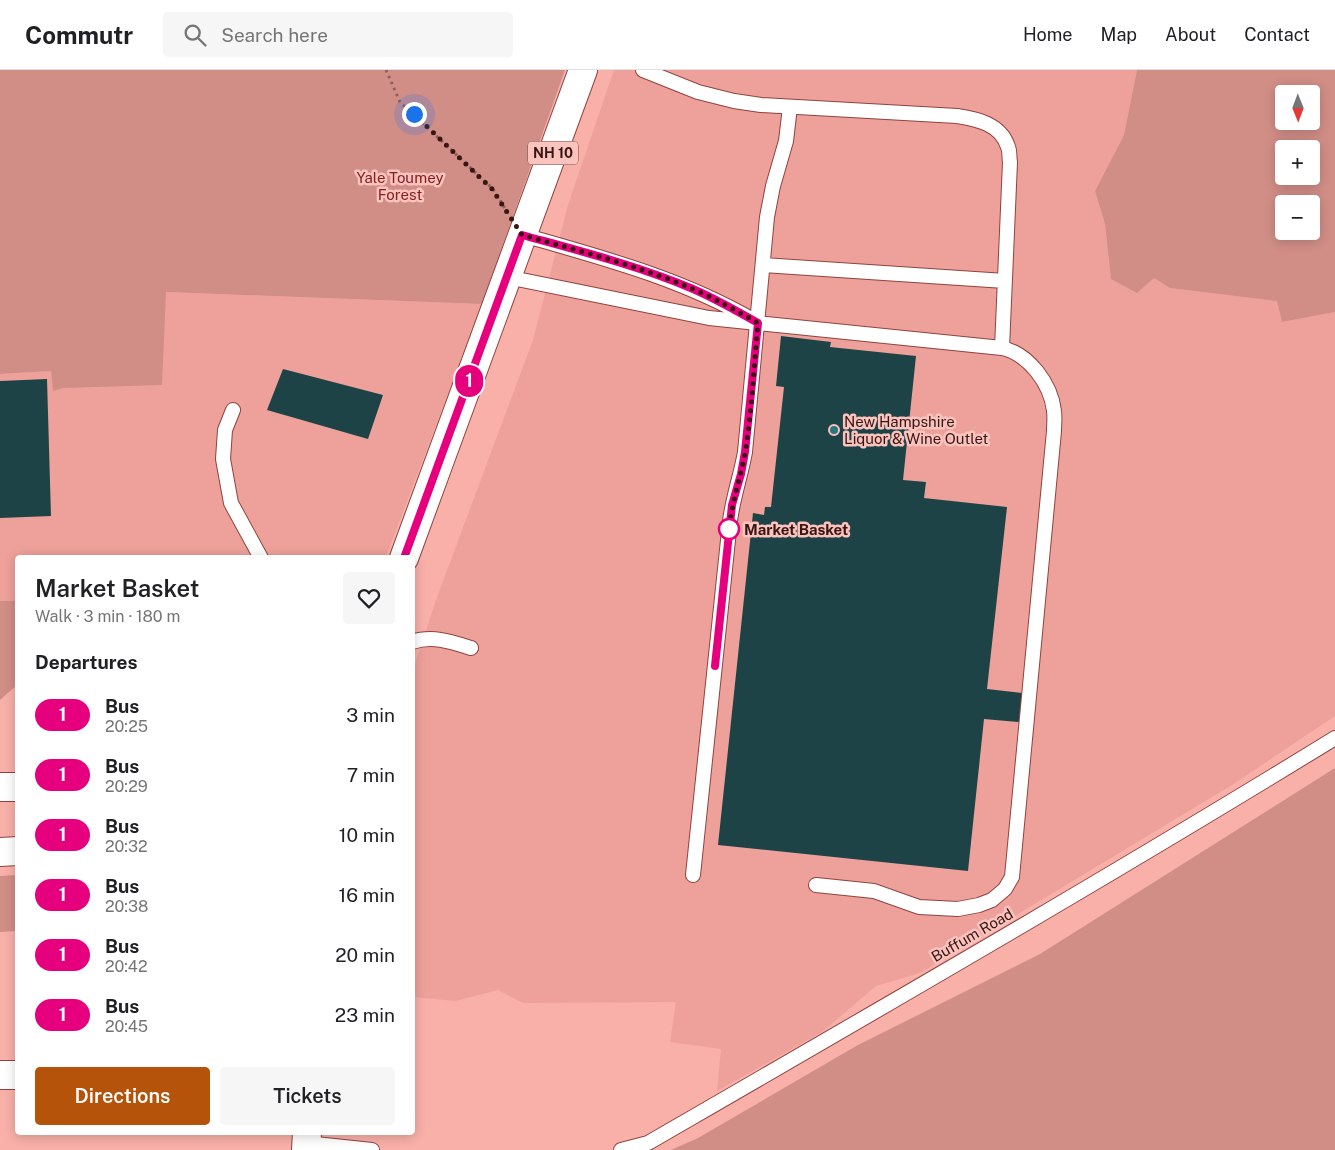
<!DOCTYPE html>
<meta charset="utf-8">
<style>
body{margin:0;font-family:"Public Sans",sans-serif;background:#f6f6f6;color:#202124;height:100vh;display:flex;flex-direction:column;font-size:19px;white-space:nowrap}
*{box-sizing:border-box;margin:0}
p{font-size:16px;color:#757577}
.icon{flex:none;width:28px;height:28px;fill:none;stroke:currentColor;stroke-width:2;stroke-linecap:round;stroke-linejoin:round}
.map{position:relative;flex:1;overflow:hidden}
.details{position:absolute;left:15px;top:485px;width:400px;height:580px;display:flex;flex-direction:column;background:#fff;border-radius:5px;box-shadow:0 2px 12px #0003}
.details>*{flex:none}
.badge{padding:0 10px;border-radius:16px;font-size:18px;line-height:32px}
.needle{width:32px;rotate:179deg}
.tools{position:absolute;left:1275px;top:15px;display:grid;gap:10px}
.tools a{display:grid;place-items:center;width:45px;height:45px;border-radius:5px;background:#fff;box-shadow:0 2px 12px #0003;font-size:25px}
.you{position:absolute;width:25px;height:25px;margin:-12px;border:4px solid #fff;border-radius:50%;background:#1a73e8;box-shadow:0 0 0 8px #1a73e833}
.map>.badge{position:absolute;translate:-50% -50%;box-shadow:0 0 0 2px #fff}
h2{padding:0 20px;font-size:19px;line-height:45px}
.round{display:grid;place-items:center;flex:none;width:52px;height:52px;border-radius:5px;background:#f6f6f6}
.summary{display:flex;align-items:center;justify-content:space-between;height:85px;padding:0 20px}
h1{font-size:24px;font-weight:600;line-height:38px}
.button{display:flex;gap:10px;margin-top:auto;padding:10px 20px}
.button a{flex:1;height:58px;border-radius:5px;background:#b45309;color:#fff;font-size:20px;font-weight:600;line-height:58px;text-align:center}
.button a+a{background:#f6f6f6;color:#202124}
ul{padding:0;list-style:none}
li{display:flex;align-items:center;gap:15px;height:60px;padding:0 20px}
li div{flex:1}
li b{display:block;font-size:19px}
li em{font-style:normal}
li .badge{min-width:55px;font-weight:700;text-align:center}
header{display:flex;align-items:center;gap:30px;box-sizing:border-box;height:70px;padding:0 25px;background:#fff;border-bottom:1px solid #e0e0e0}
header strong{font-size:24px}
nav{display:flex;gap:28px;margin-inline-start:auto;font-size:18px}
.search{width:350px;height:45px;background:#f6f6f6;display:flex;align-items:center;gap:12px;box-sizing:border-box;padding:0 18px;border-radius:5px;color:#757577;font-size:19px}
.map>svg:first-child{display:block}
.built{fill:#eda19a}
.green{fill:#d18e87;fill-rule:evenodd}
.building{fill:#1e4347}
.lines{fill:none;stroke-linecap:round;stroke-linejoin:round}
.lane-casing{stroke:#90433e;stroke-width:16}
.street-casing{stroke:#90433e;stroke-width:30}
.primary-casing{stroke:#90433e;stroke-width:30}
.path{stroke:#925f5a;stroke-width:3;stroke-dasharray:2.5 4;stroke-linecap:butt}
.lane{stroke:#fff;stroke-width:14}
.street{stroke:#fff;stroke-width:28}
.primary{stroke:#fff;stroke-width:28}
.line-casing{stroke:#fff;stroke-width:11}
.line{stroke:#e6007e;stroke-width:8}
.walk{stroke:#371614;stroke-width:5;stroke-dasharray:0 9}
.poi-dot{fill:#2b747c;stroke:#fac3bd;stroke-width:2}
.stop-dot{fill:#fff;stroke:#e6007e;stroke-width:2.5}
.labels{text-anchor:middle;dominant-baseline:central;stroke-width:5;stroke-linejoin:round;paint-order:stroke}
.shield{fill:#fac3bd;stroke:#724a47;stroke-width:1}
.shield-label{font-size:14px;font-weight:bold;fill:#371614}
.park-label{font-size:15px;fill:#851f20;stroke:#fac3bd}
.poi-label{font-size:15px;fill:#371614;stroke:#fac3bd;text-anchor:start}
.stop-label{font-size:15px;font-weight:bold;fill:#371614;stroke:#fac3bd;text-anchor:start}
.street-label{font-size:15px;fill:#371614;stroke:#fac3bd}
</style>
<header>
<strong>Commutr</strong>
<div class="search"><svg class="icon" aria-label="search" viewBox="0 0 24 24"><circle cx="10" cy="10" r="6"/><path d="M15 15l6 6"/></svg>Search here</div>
<nav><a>Home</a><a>Map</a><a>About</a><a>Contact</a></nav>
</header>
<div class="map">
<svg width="1335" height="1080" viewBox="0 0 1335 1080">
<rect width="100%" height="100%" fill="#f8b0a9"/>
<!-- built -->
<path class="built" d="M614,0H1137L1124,65L1095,121L1105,154L1111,209L1154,208L1170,218L1277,231L1282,252L1335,242V646L1232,715L920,903L876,916L822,962L717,1021L721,979L670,972L676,932L523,933L498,920L455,931L413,927V600L436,530L533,270L568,135Z
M165,222L482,234L386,487L18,488L17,531H0V304L51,301L53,320L63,318Z"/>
<!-- green -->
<path class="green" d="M0,0H565L482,234L166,222L162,315L63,318L53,321L51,301L0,304Z
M1137,0H1335V242L1282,252L1277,231L1170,218L1154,208L1137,223L1111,209L1105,154L1095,121L1124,65ZM1284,24H1311V51H1284ZM1284,79H1311V106H1284ZM1284,134H1311V161H1284Z
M0,531H18L17,615L0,630Z
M1335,698V1080H671L698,1068L858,975L1040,884Z
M17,805V861L0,862V806Z"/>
<!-- building -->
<path class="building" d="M781,266L831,272L830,277L916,286L903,410L926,412L924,428L1007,437L987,619L1022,623L1019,652L984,649L968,801L718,775L753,443L764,445L765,437H771L784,317L776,316Z
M283,299L383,325L368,369L267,340Z
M47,309L51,446L0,448V311Z"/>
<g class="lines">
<defs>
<path id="lane" d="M643,0L698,22L734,31L761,35L957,46C977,49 1001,54 1008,77C1010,81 1009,88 1010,92L1002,278
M523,165C603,188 680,208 753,250
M763,195L1005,211
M507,207L709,248L1002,278C1029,284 1051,314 1054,341C1055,347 1054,354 1054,361L1012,807L1005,819L992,830L979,835L958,839L919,837L874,821L816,815
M233,340L225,360L223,389L231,433L261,488
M412,572C433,565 452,572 471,578
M693,805L730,451C733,427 741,405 745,382L767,147L773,116L786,71L790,37
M306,1073L372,1080
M621,1080L648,1073C878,940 1109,807 1335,668"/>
<path id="street" d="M0,717H18
M0,782L18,781
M0,1005H18"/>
<path id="primary" d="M404,488L583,0
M306,1080L307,1062"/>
</defs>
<!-- lane casing -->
<use href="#lane" class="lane-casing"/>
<!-- street casing -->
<use href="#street" class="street-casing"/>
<!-- primary casing -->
<use href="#primary" class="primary-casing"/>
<!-- path -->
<path class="path" d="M386,0L400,32L493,119L506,140"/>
<!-- lane -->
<use href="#lane" class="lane"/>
<!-- street -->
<use href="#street" class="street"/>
<!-- primary -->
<use href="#primary" class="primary"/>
</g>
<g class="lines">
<defs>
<path id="line" d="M404,488L522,165C580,181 639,196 693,219C716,229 737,241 758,253L745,382L741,404L732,435L715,596"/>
</defs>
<!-- line casing -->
<use href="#line" class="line-casing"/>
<!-- line -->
<use href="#line" class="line"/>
<!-- walk -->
<path class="walk" d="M414,44L492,119L522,165C580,181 639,196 693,219C716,229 737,241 758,253C754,296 752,341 745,384C740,409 732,433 729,459"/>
</g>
<!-- markers -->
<circle class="poi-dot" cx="834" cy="360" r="5"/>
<circle class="stop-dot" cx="729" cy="459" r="10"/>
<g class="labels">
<!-- shield labels -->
<rect class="shield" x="528" y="71.5" width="50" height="23" rx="4"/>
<g class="shield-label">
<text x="553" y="83">NH 10</text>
</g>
<!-- park labels -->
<g class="park-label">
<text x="400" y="107">Yale Toumey<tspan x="400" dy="17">Forest</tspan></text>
</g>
<!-- poi labels -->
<g class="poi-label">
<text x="844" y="351">New Hampshire<tspan x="844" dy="17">Liquor &amp; Wine Outlet</tspan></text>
</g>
<!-- stop labels -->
<g class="stop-label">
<text x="744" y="459">Market Basket</text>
</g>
<!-- street labels -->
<g class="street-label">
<text transform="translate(972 865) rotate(-30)">Buffum Road</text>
</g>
</g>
</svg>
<div class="tools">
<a><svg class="needle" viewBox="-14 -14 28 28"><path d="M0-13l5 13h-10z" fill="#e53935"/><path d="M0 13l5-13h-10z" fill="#757577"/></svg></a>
<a>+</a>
<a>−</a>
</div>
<div class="you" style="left:414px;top:44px"></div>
<b class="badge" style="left:469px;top:311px;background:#e6007e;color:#fff">1</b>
<section class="details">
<div class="summary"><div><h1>Market Basket</h1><p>Walk · 3 min · 180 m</p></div><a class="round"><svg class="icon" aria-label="heart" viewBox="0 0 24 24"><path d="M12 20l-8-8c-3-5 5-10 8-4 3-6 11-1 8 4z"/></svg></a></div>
<h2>Departures</h2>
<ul>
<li><span class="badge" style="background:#e6007e;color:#fff">1</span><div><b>Bus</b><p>20:25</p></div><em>3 min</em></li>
<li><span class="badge" style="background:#e6007e;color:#fff">1</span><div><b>Bus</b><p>20:29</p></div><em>7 min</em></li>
<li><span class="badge" style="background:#e6007e;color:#fff">1</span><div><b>Bus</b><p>20:32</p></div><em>10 min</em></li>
<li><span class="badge" style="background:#e6007e;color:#fff">1</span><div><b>Bus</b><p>20:38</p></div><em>16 min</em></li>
<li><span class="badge" style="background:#e6007e;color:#fff">1</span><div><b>Bus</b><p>20:42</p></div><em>20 min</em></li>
<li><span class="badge" style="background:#e6007e;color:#fff">1</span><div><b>Bus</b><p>20:45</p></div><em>23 min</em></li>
</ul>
<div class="button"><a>Directions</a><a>Tickets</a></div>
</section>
</div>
